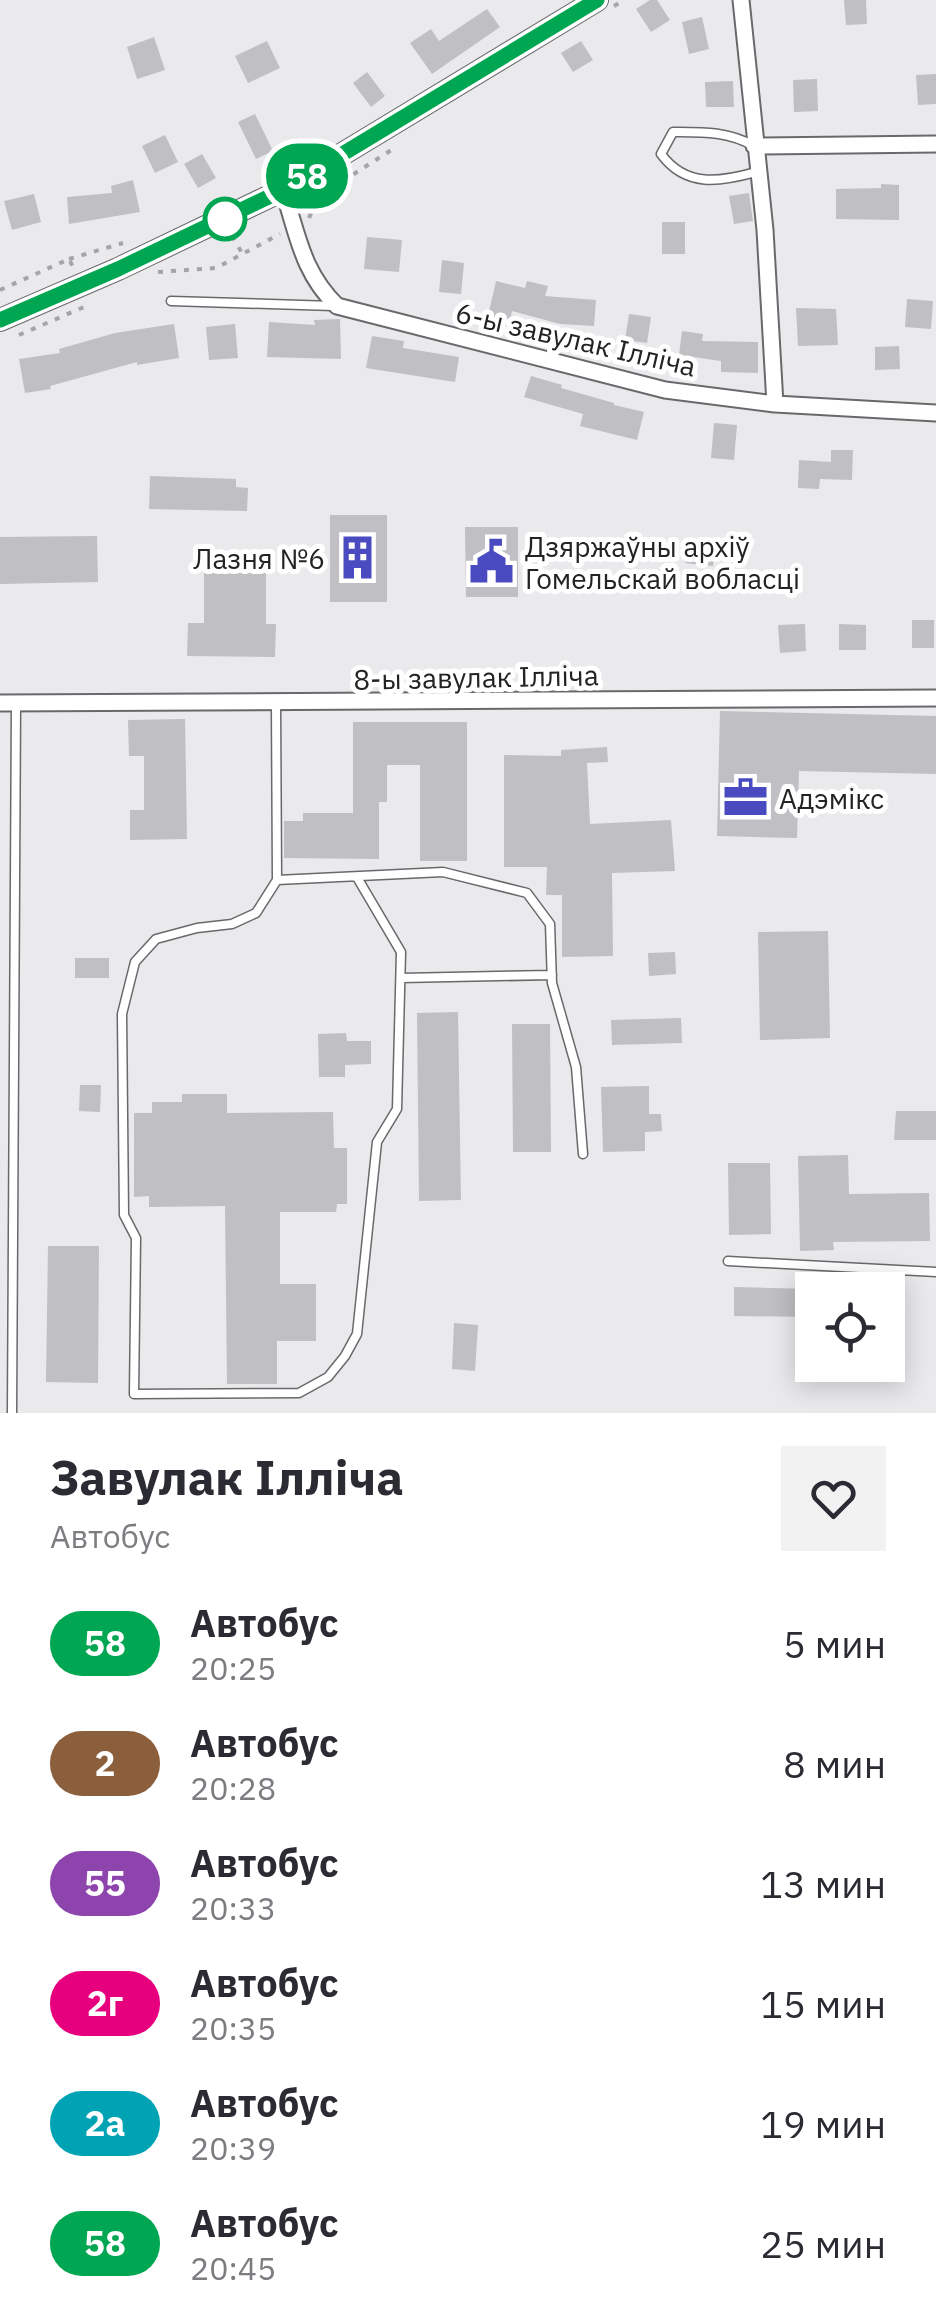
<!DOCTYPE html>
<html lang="ru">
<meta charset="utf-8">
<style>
body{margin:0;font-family:"IBM Plex Sans",sans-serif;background:#f2f2f3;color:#2b2b33;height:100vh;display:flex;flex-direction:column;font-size:38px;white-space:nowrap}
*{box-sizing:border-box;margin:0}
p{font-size:32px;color:#7c7c81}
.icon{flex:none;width:55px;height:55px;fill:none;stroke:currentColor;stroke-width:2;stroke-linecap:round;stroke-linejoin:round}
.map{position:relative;height:1413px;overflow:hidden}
.details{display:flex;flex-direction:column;background:#fff;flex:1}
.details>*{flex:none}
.badge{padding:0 20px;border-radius:32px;font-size:35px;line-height:65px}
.buttons{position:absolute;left:795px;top:1272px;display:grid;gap:20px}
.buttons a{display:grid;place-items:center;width:110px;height:110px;border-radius:0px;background:#fff;box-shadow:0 5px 25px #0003;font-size:50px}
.map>.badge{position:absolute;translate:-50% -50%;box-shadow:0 0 0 5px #fff}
.round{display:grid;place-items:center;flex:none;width:105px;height:105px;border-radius:0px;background:#f2f2f3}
.head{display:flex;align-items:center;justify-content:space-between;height:170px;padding:0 50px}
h1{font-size:48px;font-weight:700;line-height:75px}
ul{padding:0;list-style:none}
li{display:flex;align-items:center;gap:30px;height:120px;padding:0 50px}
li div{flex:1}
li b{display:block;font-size:38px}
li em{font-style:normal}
li .badge{min-width:110px;font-weight:700;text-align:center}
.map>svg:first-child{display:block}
.building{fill:#c0bfc3}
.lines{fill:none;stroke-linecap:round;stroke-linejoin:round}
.service-casing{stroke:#69686b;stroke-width:11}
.minor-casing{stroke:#69686b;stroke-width:19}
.tertiary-casing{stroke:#69686b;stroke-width:24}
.path{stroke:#a5a4a7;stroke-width:4;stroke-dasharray:5 8;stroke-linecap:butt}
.service{stroke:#fff;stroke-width:8}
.minor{stroke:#fff;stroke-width:15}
.tertiary{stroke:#fff;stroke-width:20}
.line-casing{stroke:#fff;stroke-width:22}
.line{stroke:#00a651;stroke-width:15}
.stop-dot{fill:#fff;stroke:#00a651;stroke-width:5}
.labels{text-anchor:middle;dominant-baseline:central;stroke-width:10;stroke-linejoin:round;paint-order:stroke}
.street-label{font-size:28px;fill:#232224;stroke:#fff}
.poi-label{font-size:28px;fill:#232224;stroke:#fff;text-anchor:start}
</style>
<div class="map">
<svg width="936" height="1413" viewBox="0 0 936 1413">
<rect width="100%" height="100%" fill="#eae9ec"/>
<!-- building -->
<path class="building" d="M650,0H657L670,20L651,32L636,9Z
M844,0H866L867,24L846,25Z
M487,9L500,27L432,74L410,43L431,29L439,41Z
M702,17L709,49L689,54L682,22Z
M154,37L165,70L137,79L127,47Z
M267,41L280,68L248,83L235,56Z
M581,41L593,60L573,72L561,53Z
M367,72L385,96L371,107L353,83Z
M936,74V104L918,105L916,75Z
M817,79L818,111L794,112L793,80Z
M733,81L734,107H706L705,82Z
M255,114L273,151L256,159L238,122Z
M165,135L178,162L155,173L142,146Z
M202,154L216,178L198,188L184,164Z
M133,180L140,212L69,224L67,197L112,193L111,186Z
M881,184L899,185V220L836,219V189L881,188Z
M749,193L753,221L734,224L729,196Z
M34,194L41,222L12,230L4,201Z
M662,222H685V254H662Z
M367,237L402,240L399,272L364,269Z
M442,260L464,263L461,294L439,292Z
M496,281L525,288L527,281L548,286L545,296L596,300L594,326L560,324L512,311L510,321L488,316Z
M907,299L933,301L931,329L905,327Z
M796,308L836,309L838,345L798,346Z
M629,314L651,317L647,343L625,340Z
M340,319L341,359L267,357L269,322L315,325L314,320Z
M174,324L179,358L137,365V362L50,386L51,389L25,393L19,359L60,353L59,349L115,333Z
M235,324L238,358L209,360L206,327Z
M682,331L703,334L702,341L758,342V373L721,372V361L679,355Z
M372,336L404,341L403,348L459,357L455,382L366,368Z
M899,346L900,369L875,370V347Z
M531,376L562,385L561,388L614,403V405L644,412L637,440L580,426L583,414L524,397Z
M714,423L737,425L734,460L711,458Z
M831,450H853L852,480L820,479L819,489L798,488L799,460L831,462Z
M150,476L236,479V487L248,488L247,511L149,509Z
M330,515H387V602H330Z
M465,527H518V597H466Z
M97,536L98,582L0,584V537Z
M687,541L715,544L713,566L685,563Z
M204,571H266V624H276L275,657L187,656L188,623H204Z
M912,620H934V648H912Z
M805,624L806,651L780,653L778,625Z
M839,624L866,625V650H839Z
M720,711L936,716V774L799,771L797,838L717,836Z
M185,719L187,839L130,840V810H144V756H129L128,720Z
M353,722H467V861H420V765H387V802H379V859L284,858V821H303V813H353Z
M607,747L608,762L587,763L590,824L671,820L675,871L612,873L613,956L562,957V895H546L547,867H504V755L561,756V750Z
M828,931L830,1038L760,1040L758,932Z
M675,952L676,974L649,976L648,953Z
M75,958H109V978H75Z
M458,1012L461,1200L419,1201L417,1013Z
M681,1018L682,1043L612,1045L611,1020Z
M512,1024H550L551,1152H513Z
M346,1033L347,1041H371V1064L345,1065V1077H319L318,1034Z
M80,1085H101L100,1112L79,1111Z
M649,1086V1114H661L662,1131L645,1132V1151L603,1152L601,1087Z
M182,1094H227V1113L333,1112L334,1148H347V1204H337L336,1212H280V1284H316V1341H277V1384H227L225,1206L149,1207V1196L134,1197V1113H152V1102H182Z
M896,1111H936V1140H894Z
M848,1155L849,1194L929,1193L930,1241L833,1242L834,1250L800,1251L798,1156Z
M728,1163H770L771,1234L729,1235Z
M48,1246H99L98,1383L46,1382Z
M734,1287L812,1289V1317L734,1316Z
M454,1323L478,1325L475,1371L452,1369Z"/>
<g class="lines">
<defs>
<path id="service" d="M754,146C728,131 702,132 673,132L661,154C686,188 720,182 756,172
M171,301L333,306
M276,704L277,880L256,913L232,924L197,928L156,939L135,962L122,1014L124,1215L136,1238L134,1394L299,1393L328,1377L345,1356L357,1334L377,1142L397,1109L401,952L358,879
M277,880L443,872L527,893L550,924L552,983L576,1067L583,1154
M401,978L552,975
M728,1261L936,1272
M12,1413L16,704"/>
<path id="minor" d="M741,0L765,230L775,404
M754,146L936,144
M283,190C298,235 302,272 337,306L665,390L775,404L936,413
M0,703L936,698"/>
<path id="tertiary" d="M0,320L118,269L283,190L597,0"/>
</defs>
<!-- service casing -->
<use href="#service" class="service-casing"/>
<!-- minor casing -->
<use href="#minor" class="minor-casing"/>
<!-- tertiary casing -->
<use href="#tertiary" class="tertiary-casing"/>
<!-- path -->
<path class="path" d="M614,6L624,0
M309,218L318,197L396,147
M232,236L242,253
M69,259L123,243
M158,272L216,268L280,234
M0,290L69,259L73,267
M19,335L84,307"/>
<!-- service -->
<use href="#service" class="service"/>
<!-- minor -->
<use href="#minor" class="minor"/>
<!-- tertiary -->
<use href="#tertiary" class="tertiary"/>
</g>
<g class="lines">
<defs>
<path id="line" d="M0,320L118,269L283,190L597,0"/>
</defs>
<!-- line casing -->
<use href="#line" class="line-casing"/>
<!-- line -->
<use href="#line" class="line"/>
</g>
<!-- icons -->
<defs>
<symbol id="building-bare" viewBox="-9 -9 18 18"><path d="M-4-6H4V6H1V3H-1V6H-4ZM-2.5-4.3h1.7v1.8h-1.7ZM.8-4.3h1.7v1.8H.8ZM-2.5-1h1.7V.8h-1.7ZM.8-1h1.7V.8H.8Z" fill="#4a4bc1" stroke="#fff" stroke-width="2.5" paint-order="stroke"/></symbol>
<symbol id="civic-bare" viewBox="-9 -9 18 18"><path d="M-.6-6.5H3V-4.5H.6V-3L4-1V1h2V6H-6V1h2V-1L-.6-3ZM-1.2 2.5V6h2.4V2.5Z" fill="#4a4bc1" stroke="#fff" stroke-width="2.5" paint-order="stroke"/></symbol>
<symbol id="office-bare" viewBox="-9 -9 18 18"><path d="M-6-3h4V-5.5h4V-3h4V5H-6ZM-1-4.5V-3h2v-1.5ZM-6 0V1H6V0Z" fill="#4a4bc1" stroke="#fff" stroke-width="2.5" paint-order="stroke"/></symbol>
</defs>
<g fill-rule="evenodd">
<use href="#building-bare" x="326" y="526" width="63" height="63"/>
<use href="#civic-bare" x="460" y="530" width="63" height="63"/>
<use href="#office-bare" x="714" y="766" width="63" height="63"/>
</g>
<!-- markers -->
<circle class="stop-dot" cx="225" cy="219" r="20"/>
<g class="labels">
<!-- street labels -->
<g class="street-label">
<text transform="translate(576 339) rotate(13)">6-ы завулак Ілліча</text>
<text transform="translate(476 677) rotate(-1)">8-ы завулак Ілліча</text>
</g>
<!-- poi labels -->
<g class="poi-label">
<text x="525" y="546">Дзяржаўны архіў<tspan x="525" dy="32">Гомельскай вобласці</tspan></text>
<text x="325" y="558" text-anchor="end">Лазня №6</text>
<text x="779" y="798">Адэмікс</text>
</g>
</g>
</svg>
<div class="buttons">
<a><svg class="icon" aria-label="locate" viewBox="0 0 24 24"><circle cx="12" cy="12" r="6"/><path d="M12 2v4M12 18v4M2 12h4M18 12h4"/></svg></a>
</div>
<b class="badge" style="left:307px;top:176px;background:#00a651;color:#fff">58</b>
</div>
<section class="details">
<div class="head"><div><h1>Завулак Ілліча</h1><p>Автобус</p></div><a class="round"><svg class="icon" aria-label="heart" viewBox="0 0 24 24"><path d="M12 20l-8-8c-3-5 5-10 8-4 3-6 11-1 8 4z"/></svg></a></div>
<ul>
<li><span class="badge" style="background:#00a651;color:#fff">58</span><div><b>Автобус</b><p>20:25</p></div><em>5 мин</em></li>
<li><span class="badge" style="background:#8b5e3c;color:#fff">2</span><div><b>Автобус</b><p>20:28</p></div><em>8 мин</em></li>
<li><span class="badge" style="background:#8e44ad;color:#fff">55</span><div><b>Автобус</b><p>20:33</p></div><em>13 мин</em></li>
<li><span class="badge" style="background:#e6007e;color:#fff">2г</span><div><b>Автобус</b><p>20:35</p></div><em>15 мин</em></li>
<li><span class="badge" style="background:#00a3b4;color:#fff">2а</span><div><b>Автобус</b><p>20:39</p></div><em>19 мин</em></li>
<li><span class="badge" style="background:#00a651;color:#fff">58</span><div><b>Автобус</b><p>20:45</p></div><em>25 мин</em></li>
</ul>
</section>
